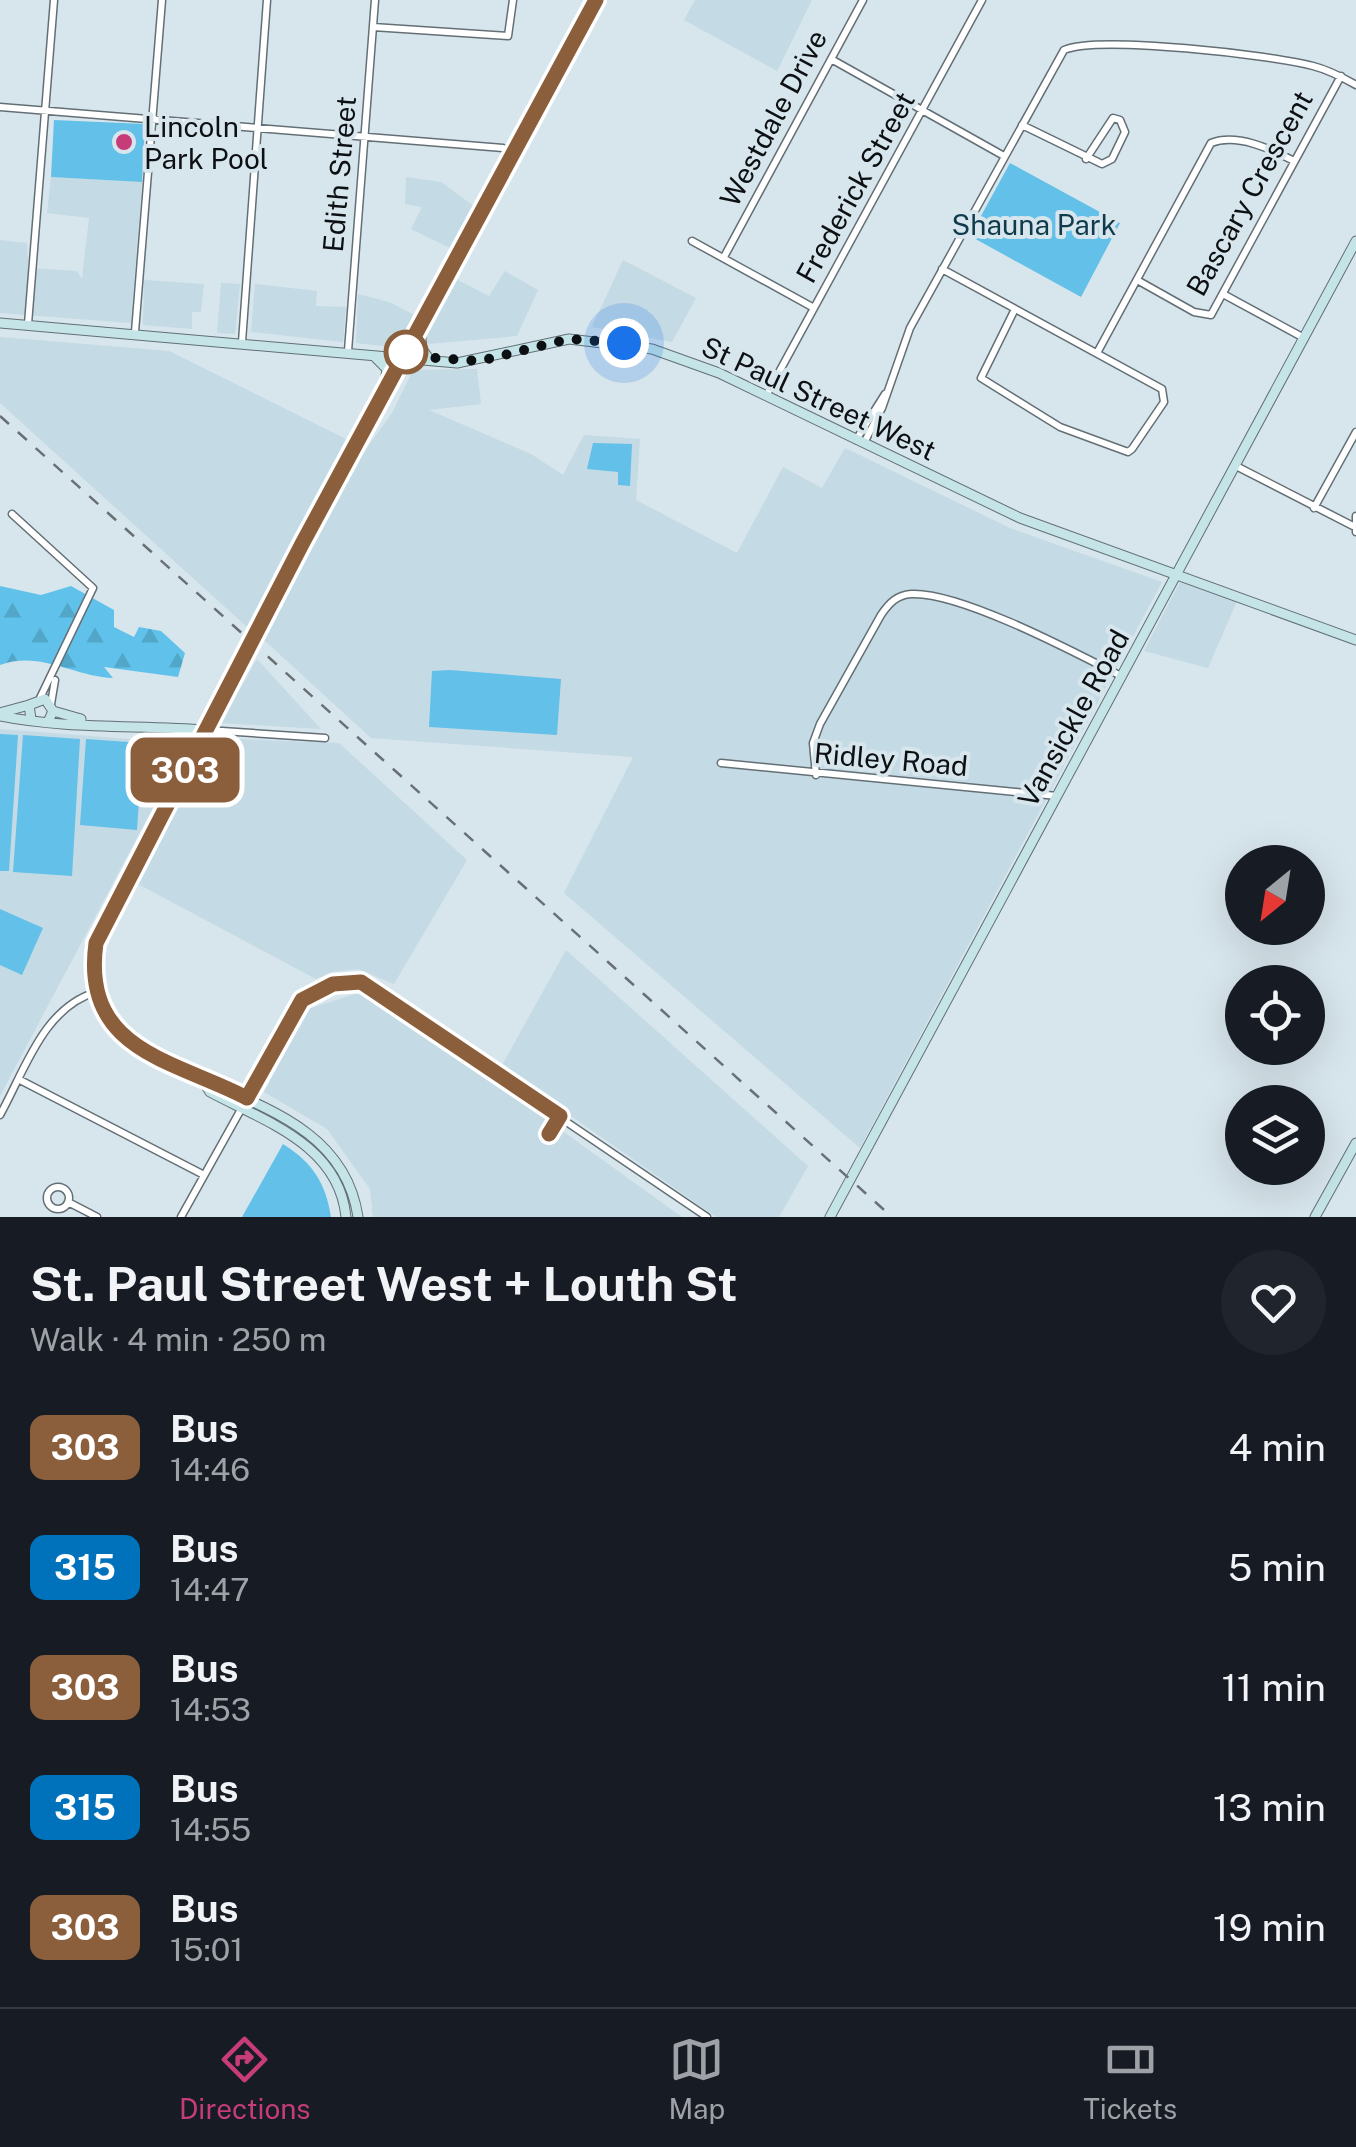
<!DOCTYPE html>
<meta charset="utf-8">
<style>
body{margin:0;font-family:"Public Sans",sans-serif;background:#20242c;color:#f1f3f6;height:100vh;display:flex;flex-direction:column;font-size:38px;white-space:nowrap}
*{box-sizing:border-box;margin:0}
p{font-size:32px;color:#9ea1a6}
.icon{flex:none;width:55px;height:55px;fill:none;stroke:currentColor;stroke-width:2;stroke-linecap:round;stroke-linejoin:round}
.map{position:relative;height:1217px;overflow:hidden}
.details{display:flex;flex-direction:column;background:#171b24;flex:1}
.details>*{flex:none}
.badge{padding:0 20px;border-radius:15px;font-size:35px;line-height:65px}
.needle{width:65px;rotate:210deg}
.controls{position:absolute;left:1225px;top:845px;display:grid;gap:20px}
.controls a{display:grid;place-items:center;width:100px;height:100px;border-radius:50%;background:#171b24;box-shadow:0 10px 40px #0002;font-size:50px}
.you{position:absolute;width:50px;height:50px;margin:-25px;border:8px solid #fff;border-radius:50%;background:#1a73e8;box-shadow:0 0 0 15px #1a73e833}
.map>.badge{position:absolute;translate:-50% -50%;box-shadow:0 0 0 5px #fff}
.round{display:grid;place-items:center;flex:none;width:105px;height:105px;border-radius:52px;background:#20242c}
.head{display:flex;align-items:center;justify-content:space-between;height:170px;padding:0 30px}
h1{font-size:48px;font-weight:700;line-height:75px}
ul{padding:0;list-style:none}
li{display:flex;align-items:center;gap:30px;height:120px;padding:0 30px}
li div{flex:1}
li b{display:block;font-size:38px}
li em{font-style:normal}
li .badge{min-width:110px;font-weight:700;text-align:center}
.tabs{display:flex;justify-content:space-around;align-items:center;height:140px;border-top:2px solid #363941;background:#171b24;font-size:28px;color:#9ea1a6}
.tabs a{display:grid;justify-items:center;gap:5px}
.tabs .current{color:#c53c78}
.map>svg:first-child{display:block}
.built{fill:#c4dae4}
.forest{fill:url(#forest-firs)}
.green{fill:#63c0e8}
.lines{fill:none;stroke-linecap:round;stroke-linejoin:round}
.street-casing{stroke:#636f75;stroke-width:9}
.secondary-casing{stroke:#636f75;stroke-width:11}
.street{stroke:#fff;stroke-width:6}
.secondary{stroke:#c4e4e7;stroke-width:9}
.rail{stroke:#677075;stroke-width:2.5;stroke-dasharray:12 12;stroke-linecap:butt}
.line-casing{stroke:#fff;stroke-width:22}
.line{stroke:#8b5e3c;stroke-width:15}
.walk{stroke:#0c1013;stroke-width:10;stroke-dasharray:0 18}
.poi-dot{fill:#c53c78;stroke:#d7e5ec;stroke-width:4}
.stop-dot{fill:#fff;stroke:#8b5e3c;stroke-width:5}
.labels{text-anchor:middle;dominant-baseline:central;stroke-width:8;stroke-linejoin:round;paint-order:stroke}
.street-label{font-size:28px;fill:#0c1013;stroke:#d7e5ec}
.poi-label{font-size:28px;fill:#0c1013;stroke:#d7e5ec;text-anchor:start}
.park-label{font-size:28px;fill:#0f3b4c;stroke:#d7e5ec}
</style>
<div class="map">
<svg width="1356" height="1217" viewBox="0 0 1356 1217">
<defs>
<pattern id="forest-firs" width="22" height="20" patternUnits="userSpaceOnUse" patternTransform="scale(2.5)"><rect width="22" height="20" fill="#60c2ea"/><path d="M5 1l3.5 6h-7zM16 11l3.5 6h-7z" fill="#52a6c8"/></pattern>
</defs>
<rect width="100%" height="100%" fill="#d7e5ec"/>
<!-- built -->
<path class="built" d="M695,0H812L777,71L684,20Z
M51,177L142,182L131,323L0,313V240L27,243L28,268L77,271L82,279L89,218L47,213Z
M406,177L441,182L475,207L452,249L411,229L422,207L405,204Z
M623,260L696,298L672,342L592,327Z
M505,271L538,290L517,336L428,344L425,339L454,278L489,296Z
M144,280L204,284L201,312H192V329L143,325Z
M221,283L240,284L235,334L217,333Z
M255,284L317,291L316,306L346,307L343,342L251,332Z
M358,294L389,302L416,316L401,348L356,343Z
M0,337L169,351L346,439L247,627L0,403Z
M477,369L481,404L429,410L531,454L563,475L584,435L640,439L636,500L737,553L783,467L822,488L845,448L1010,528L1162,582L860,1148L564,893L633,757L371,738L264,640L361,456L392,413L413,370Z
M1180,582L1237,601L1208,668L1144,651Z
M257,659L321,729L220,723Z
M0,729L181,743L182,753L0,1096Z
M212,738L339,743L467,860L394,984L358,969L331,972L316,979L138,884Z
M566,950L808,1166L779,1217H716L501,1067Z
M355,994L373,995L682,1217H373L370,1189L327,1129L264,1092L308,1009Z"/>
<!-- forest -->
<path class="forest" d="M0,586L41,595L71,586L114,610V627L134,637L139,627L161,631L185,653L178,677L104,667L113,678C75,677 40,650 0,665Z"/>
<!-- green -->
<path class="green" d="M54,120L145,124L142,182L51,177Z
M1010,163L1120,223L1081,297L970,236Z
M593,443L632,444L630,486L618,485V472L587,469Z
M450,670L561,679L557,735L429,727L432,671Z
M0,734L18,735L9,871H0Z
M23,735L80,739L72,876L13,872Z
M86,739L143,743L137,830L80,825Z
M0,909L43,928L22,975L0,965Z
M283,1144C312,1162 326,1183 331,1217H242Z"/>
<g class="lines">
<defs>
<path id="street" d="M373,27L508,36L513,0
M831,59L1004,156
M0,107L503,148L514,154
M1022,125L1102,164L1112,159L1125,132L1120,120L1113,118L1086,159
M692,241L814,308
M724,257L863,0
M942,269L1162,389L1164,402L1132,449L1128,452L1060,427L981,378L1015,309
M1137,280L1194,312L1211,315L1341,76
M1223,294L1304,338
M28,324L54,0
M135,332L162,0
M242,342L267,0
M348,351L375,0
M1097,353L1211,143C1237,133 1271,149 1294,161
M766,396L982,0
M856,440L885,394
M864,443L882,408L910,328L1064,50C1098,35 1272,55 1313,66C1329,70 1342,77 1356,85
M1236,466L1353,526
M1314,508L1356,432
M12,514L93,588L40,698
M1356,516V532
M51,704L55,680
M207,730L325,738
M721,763L1057,796
M816,775L813,743L820,724L881,615C889,603 897,595 911,594C959,591 1076,653 1121,676
M20,1080L204,1175
M0,1115C25,1070 43,1008 96,992
M47 1198a11 11 0 1 1 22 0a11 11 0 1 1-22 0Z
M68,1202L97,1217
M181,1217L302,1000L333,984L361,983L707,1217"/>
<path id="secondary" d="M0,323L457,363L569,339L652,349L719,373L1020,518L1356,640
M420,329L422,349L429,359
M374,356L387,369L385,384
M53,711L81,719
M0,713L29,705
M0,716C63,729 139,725 206,730
M31,719L29,705L45,699L53,711L48,722
M203,1081L210,1092C266,1122 339,1145 346,1217
M358,1217C335,1058 71,1110 97,943L302,544L596,0
M830,1217L1356,241
M1315,1217L1356,1143"/>
</defs>
<!-- street casing -->
<use href="#street" class="street-casing"/>
<!-- secondary casing -->
<use href="#secondary" class="secondary-casing"/>
<!-- street -->
<use href="#street" class="street"/>
<!-- secondary -->
<use href="#secondary" class="secondary"/>
<!-- rail -->
<path class="rail" d="M0,416L892,1217"/>
</g>
<g class="lines">
<defs>
<path id="line" d="M549,1134L560,1116L361,982L333,984L302,1000L247,1098C174,1060 81,1051 96,943L302,544L596,0"/>
</defs>
<!-- line casing -->
<use href="#line" class="line-casing"/>
<!-- line -->
<use href="#line" class="line"/>
<!-- walk -->
<path class="walk" d="M406,352L404,356L480,361L569,339L624,343"/>
</g>
<!-- markers -->
<circle class="poi-dot" cx="124" cy="142" r="10"/>
<circle class="stop-dot" cx="406" cy="352" r="20"/>
<g class="labels">
<!-- street labels -->
<g class="street-label">
<text transform="translate(773 118) rotate(-62)">Westdale Drive</text>
<text transform="translate(339 174) rotate(-85)">Edith Street</text>
<text transform="translate(855 187) rotate(-61)">Frederick Street</text>
<text transform="translate(1249 193) rotate(-61)">Bascary Crescent</text>
<text transform="translate(819 398) rotate(25)">St Paul Street West</text>
<text transform="translate(1073 718) rotate(-61)">Vansickle Road</text>
<text transform="translate(891 759) rotate(5)">Ridley Road</text>
</g>
<!-- poi labels -->
<g class="poi-label">
<text x="144" y="126">Lincoln<tspan x="144" dy="32">Park Pool</tspan></text>
</g>
<!-- park labels -->
<g class="park-label">
<text x="1034" y="224">Shauna Park</text>
</g>
</g>
</svg>
<div class="controls">
<a><svg class="needle" viewBox="-14 -14 28 28"><path d="M0-13l5 13h-10z" fill="#e53935"/><path d="M0 13l5-13h-10z" fill="#9ea1a6"/></svg></a>
<a><svg class="icon" aria-label="locate" viewBox="0 0 24 24"><circle cx="12" cy="12" r="6"/><path d="M12 2v4M12 18v4M2 12h4M18 12h4"/></svg></a>
<a><svg class="icon" aria-label="layers" viewBox="0 0 24 24"><path d="M12 4l9 5-9 5-9-5zM3 14l9 5 9-5"/></svg></a>
</div>
<div class="you" style="left:624px;top:343px"></div>
<b class="badge" style="left:185px;top:770px;background:#8b5e3c;color:#fff">303</b>
</div>
<section class="details">
<div class="head"><div><h1>St. Paul Street West + Louth St</h1><p>Walk · 4 min · 250 m</p></div><a class="round"><svg class="icon" aria-label="heart" viewBox="0 0 24 24"><path d="M12 20l-8-8c-3-5 5-10 8-4 3-6 11-1 8 4z"/></svg></a></div>
<ul>
<li><span class="badge" style="background:#8b5e3c;color:#fff">303</span><div><b>Bus</b><p>14:46</p></div><em>4 min</em></li>
<li><span class="badge" style="background:#0072bc;color:#fff">315</span><div><b>Bus</b><p>14:47</p></div><em>5 min</em></li>
<li><span class="badge" style="background:#8b5e3c;color:#fff">303</span><div><b>Bus</b><p>14:53</p></div><em>11 min</em></li>
<li><span class="badge" style="background:#0072bc;color:#fff">315</span><div><b>Bus</b><p>14:55</p></div><em>13 min</em></li>
<li><span class="badge" style="background:#8b5e3c;color:#fff">303</span><div><b>Bus</b><p>15:01</p></div><em>19 min</em></li>
</ul>
</section>
<nav class="tabs">
<a class="current"><svg class="icon" aria-label="directions" viewBox="0 0 24 24"><path d="M12 3l9 9-9 9-9-9zM9 14v-3h6M13 9l2 2-2 2"/></svg>Directions</a>
<a><svg class="icon" aria-label="map" viewBox="0 0 24 24"><path d="M3 6l6-2 6 2 6-2v14l-6 2-6-2-6 2zM9 4v14M15 6v14"/></svg>Map</a>
<a><svg class="icon" aria-label="tickets" viewBox="0 0 24 24"><path d="M3 7h18v10H3zM15 7v10"/></svg>Tickets</a>
</nav>
